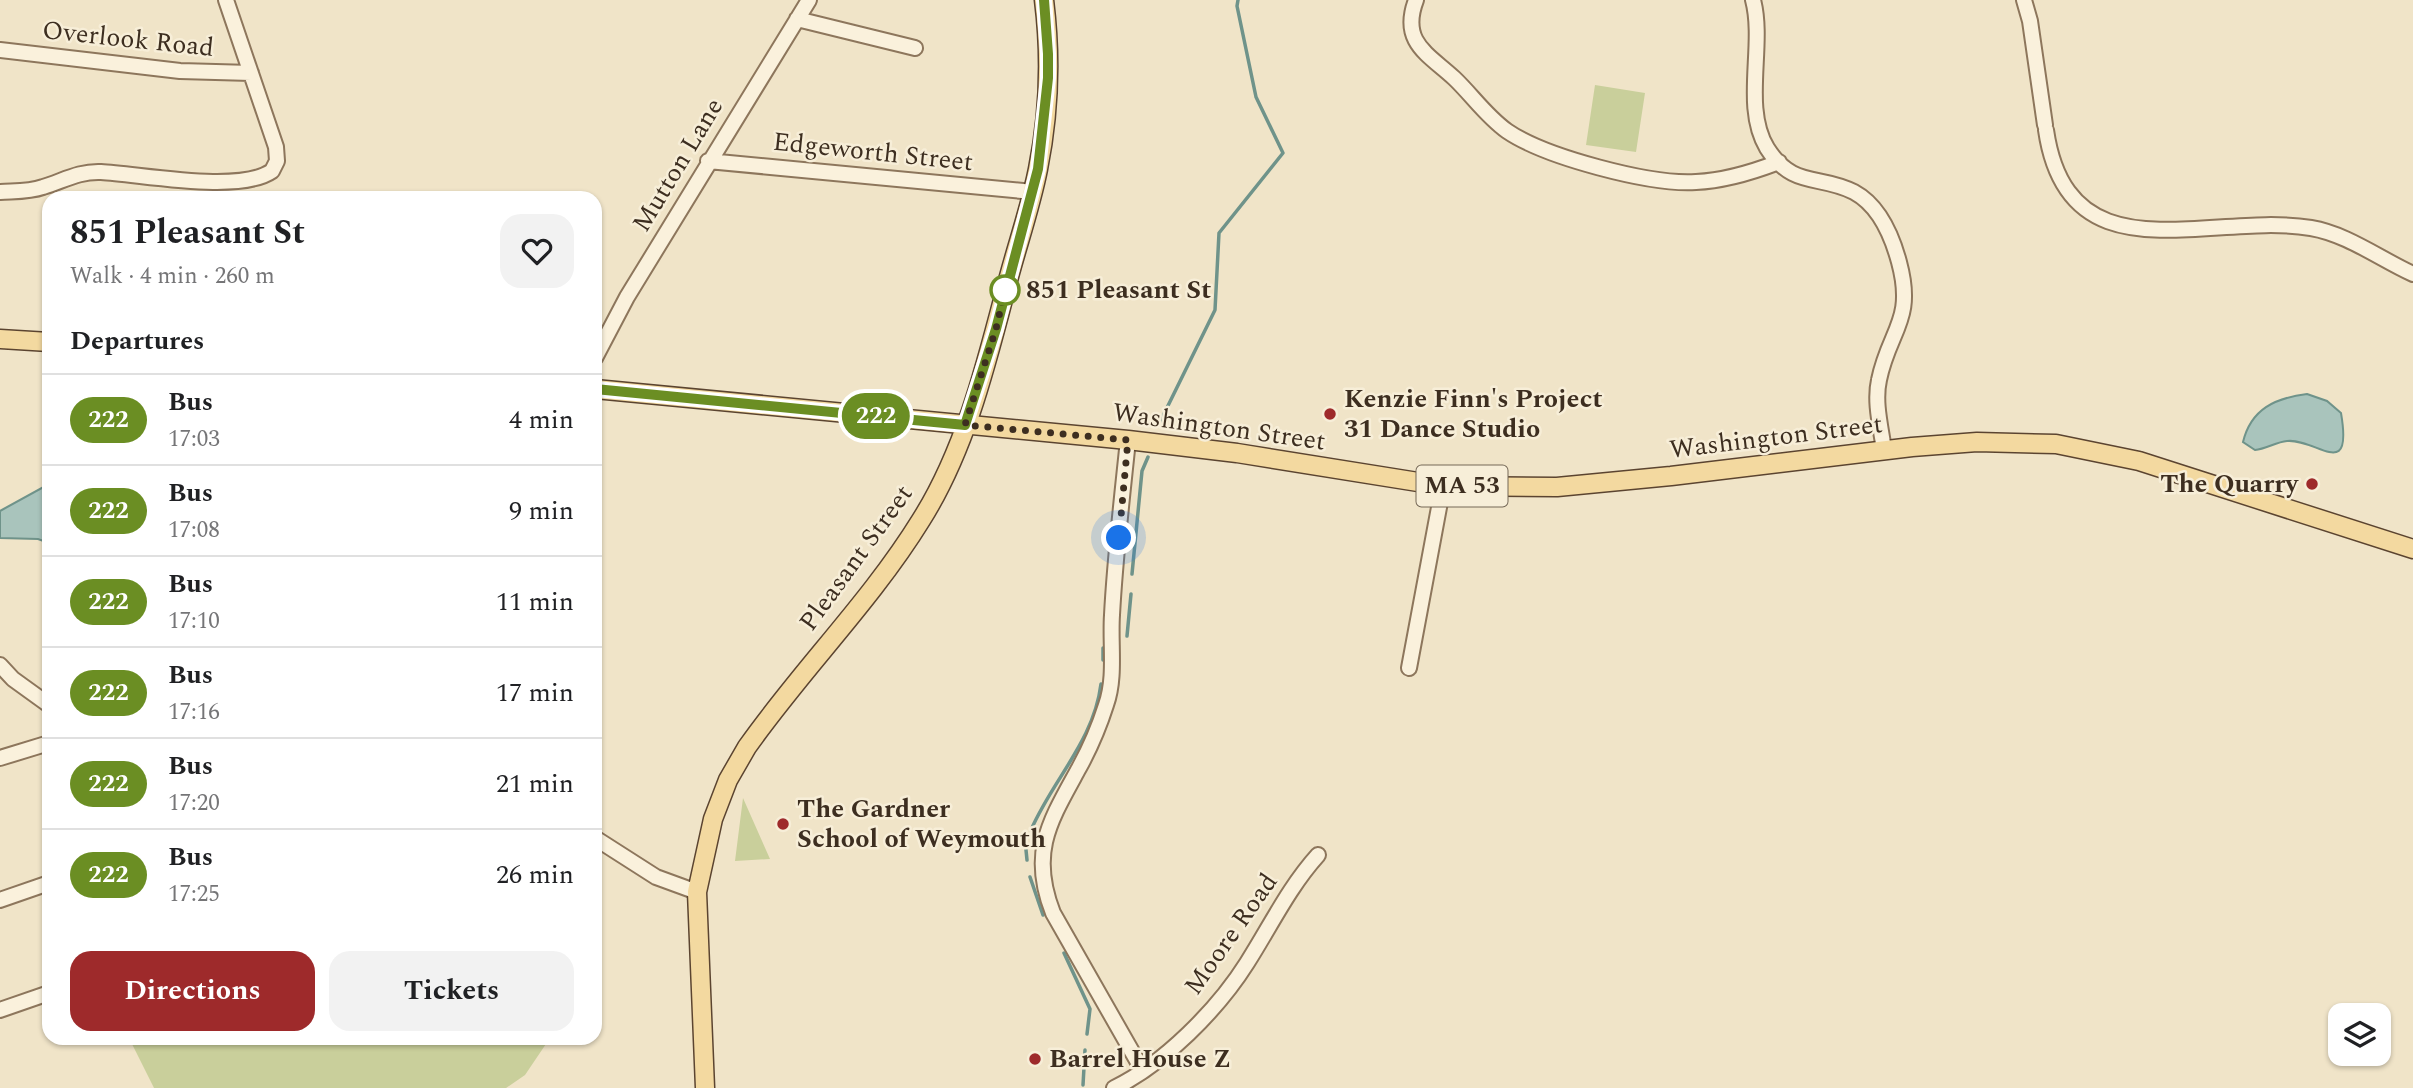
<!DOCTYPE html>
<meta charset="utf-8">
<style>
body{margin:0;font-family:Spectral,serif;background:#f2f2f2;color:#202124;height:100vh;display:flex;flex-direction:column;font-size:26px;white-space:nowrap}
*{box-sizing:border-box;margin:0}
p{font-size:23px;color:#757577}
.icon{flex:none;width:38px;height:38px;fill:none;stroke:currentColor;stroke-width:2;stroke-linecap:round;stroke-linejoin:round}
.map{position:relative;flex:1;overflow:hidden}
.panel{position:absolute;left:42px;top:191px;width:560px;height:854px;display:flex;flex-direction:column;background:#fff;border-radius:21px;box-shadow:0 2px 5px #0004}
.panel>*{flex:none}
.badge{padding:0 14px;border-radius:23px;font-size:24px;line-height:46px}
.controls{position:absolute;left:2328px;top:1003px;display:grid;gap:14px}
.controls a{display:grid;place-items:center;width:63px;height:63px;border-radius:14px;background:#fff;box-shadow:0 2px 5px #0004;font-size:35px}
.you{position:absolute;width:35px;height:35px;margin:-18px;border:5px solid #fff;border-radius:50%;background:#1a73e8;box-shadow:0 0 0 10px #1a73e833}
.map>.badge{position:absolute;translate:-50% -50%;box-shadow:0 0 0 4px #fff}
h2{padding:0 28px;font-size:26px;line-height:63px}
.round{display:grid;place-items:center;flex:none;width:74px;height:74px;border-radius:21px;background:#f2f2f2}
.head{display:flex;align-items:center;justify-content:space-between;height:119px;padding:0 28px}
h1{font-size:33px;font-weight:700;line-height:52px}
.button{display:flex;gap:14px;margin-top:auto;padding:14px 28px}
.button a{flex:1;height:80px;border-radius:21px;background:#9e2a2b;color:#fff;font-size:28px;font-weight:700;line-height:80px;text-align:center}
.button a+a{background:#f2f2f2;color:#202124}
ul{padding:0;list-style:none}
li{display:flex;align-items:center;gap:21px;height:91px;padding:0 28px;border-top:2px solid #e0e0e0}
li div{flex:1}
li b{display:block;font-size:26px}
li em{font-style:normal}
li .badge{min-width:77px;font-weight:700;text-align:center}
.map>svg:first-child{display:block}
.green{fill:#c9cf9b}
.water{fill:#a9c4bc;stroke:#6f938a;stroke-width:2}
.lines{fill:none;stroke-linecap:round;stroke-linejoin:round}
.stream{stroke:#6f938a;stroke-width:3.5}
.minor-casing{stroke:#8d765c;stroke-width:18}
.major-casing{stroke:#5b4430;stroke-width:21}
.minor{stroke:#faf1dc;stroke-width:14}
.major{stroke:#f3d9a0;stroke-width:18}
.line-casing{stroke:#fff;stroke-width:16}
.line{stroke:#6b8e23;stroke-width:10}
.walk{stroke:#3d2e20;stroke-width:7;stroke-dasharray:0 12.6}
.stop-dot{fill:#fff;stroke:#6b8e23;stroke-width:3.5}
.poi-dot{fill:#9e2a2b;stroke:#f7eed8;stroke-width:2.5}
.labels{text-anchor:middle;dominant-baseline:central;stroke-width:5;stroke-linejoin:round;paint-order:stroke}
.shield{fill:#f7eed8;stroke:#756857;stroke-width:2}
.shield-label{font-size:24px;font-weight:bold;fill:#3d2e20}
.street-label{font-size:26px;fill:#3d2e20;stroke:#f7eed8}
.stop-label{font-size:26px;font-weight:bold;fill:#3d2e20;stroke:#f7eed8;text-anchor:start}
.poi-label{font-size:26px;font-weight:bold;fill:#3d2e20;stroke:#f7eed8;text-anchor:start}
</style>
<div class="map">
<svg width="2413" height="1088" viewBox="0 0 2413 1088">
<rect width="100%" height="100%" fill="#f0e4c8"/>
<!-- green -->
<path class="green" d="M1595,85L1645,93L1636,152L1586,145Z
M743,798L770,859L735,861Z
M129,1038H550L525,1075L506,1088H154Z"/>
<!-- water -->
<path class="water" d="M2307,394L2327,401L2341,413C2353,483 2317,438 2287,441C2276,442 2266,449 2255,450L2243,442C2251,409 2275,398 2307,394Z
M49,484V543L38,539L0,538V511Z"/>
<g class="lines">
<!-- stream -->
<path class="stream" d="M1159,424L1215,310L1219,233L1283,153L1256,97L1237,6L1238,0
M1132,574L1142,471L1148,457
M1127,636L1131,594
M1103,648V660
M1031,830C1053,779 1094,741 1101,684
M1026,850L1027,860
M1030,877L1043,915
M1064,953L1090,1009L1087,1034
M1083,1085L1085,1050"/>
<defs>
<path id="minor" d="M1416,0C1400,42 1428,54 1454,78C1472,95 1486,116 1507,131C1545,157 1650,185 1696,182C1723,181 1753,172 1779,162
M1753,0C1765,45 1742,107 1767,148C1793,189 1819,174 1854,192C1880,206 1892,236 1899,262C1915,321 1889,330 1879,380C1874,402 1881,428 1884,450
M2024,0L2030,21L2045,125
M797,19L915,48
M0,50L180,71L251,73
M2046,130C2068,281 2209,211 2311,228C2347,234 2380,259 2413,274
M708,161L1033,192
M0,192C14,191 29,192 43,187C63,181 79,171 101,172C141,174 239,194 272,171L277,161L276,147L226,0
M595,358L627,297L809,0
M1128,440C1122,498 1115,557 1112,615C1110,644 1116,677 1106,705C1099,727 1090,748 1079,768C1050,821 1029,852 1053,913L1143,1071
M0,665L13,679L49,705
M1409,668L1443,486
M0,758L49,743
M595,838L656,877L697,892
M0,900L49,883
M0,1010L49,993
M1114,1088C1164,1064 1218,1009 1247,963C1270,927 1289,887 1318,855"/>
<path id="major" d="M0,339L49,342
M595,389L1128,440L1237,453L1443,486L1557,487L1671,476L1912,447L1977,442L2056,444L2139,461L2413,549
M705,1088L697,892L713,819L728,780L747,747C802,669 871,601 921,520C964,452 985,369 1005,292C1015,251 1030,210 1038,169C1049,114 1051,56 1044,0"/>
</defs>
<!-- minor casing -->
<use href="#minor" class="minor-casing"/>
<!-- major casing -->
<use href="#major" class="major-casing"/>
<!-- minor -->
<use href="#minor" class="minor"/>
<!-- major -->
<use href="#major" class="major"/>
</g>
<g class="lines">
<defs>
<path id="line" d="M595,389L965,425L996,329L1038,169L1048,78V54L1044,0"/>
</defs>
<!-- line casing -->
<use href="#line" class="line-casing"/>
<!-- line -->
<use href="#line" class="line"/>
<!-- walk -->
<path class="walk" d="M1005,290L996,329L965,425L1128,440L1119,538"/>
</g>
<!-- markers -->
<circle class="stop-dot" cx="1005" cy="290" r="14"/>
<g class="poi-dot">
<circle cx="1330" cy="414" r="7"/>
<circle cx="2312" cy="484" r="7"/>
<circle cx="783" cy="824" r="7"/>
<circle cx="1035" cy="1059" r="7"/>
</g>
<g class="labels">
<!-- shield labels -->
<rect class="shield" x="1416.5" y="465.5" width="91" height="41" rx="5"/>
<g class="shield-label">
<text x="1462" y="486">MA 53</text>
</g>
<!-- street labels -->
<g class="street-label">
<text transform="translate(128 39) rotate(6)">Overlook Road</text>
<text transform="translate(873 152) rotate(6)">Edgeworth Street</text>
<text transform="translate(678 165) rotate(-59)">Mutton Lane</text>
<text transform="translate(1219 427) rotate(8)">Washington Street</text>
<text transform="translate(1776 437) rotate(-7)">Washington Street</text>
<text transform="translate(856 558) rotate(-54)">Pleasant Street</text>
<text transform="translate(1231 934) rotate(-55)">Moore Road</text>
</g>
<!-- stop labels -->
<g class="stop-label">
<text x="1026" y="290">851 Pleasant St</text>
</g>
<!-- poi labels -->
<g class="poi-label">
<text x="1344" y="399">Kenzie Finn's Project<tspan x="1344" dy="30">31 Dance Studio</tspan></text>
<text x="2298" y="484" text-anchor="end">The Quarry</text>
<text x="797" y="809">The Gardner<tspan x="797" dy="30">School of Weymouth</tspan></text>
<text x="1049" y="1059">Barrel House Z</text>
</g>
</g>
</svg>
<div class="controls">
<a><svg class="icon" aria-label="layers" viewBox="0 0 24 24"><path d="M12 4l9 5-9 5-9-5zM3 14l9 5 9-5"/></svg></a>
</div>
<div class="you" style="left:1119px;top:538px"></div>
<b class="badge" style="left:876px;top:416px;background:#6b8e23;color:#fff">222</b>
<section class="panel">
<div class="head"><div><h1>851 Pleasant St</h1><p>Walk · 4 min · 260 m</p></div><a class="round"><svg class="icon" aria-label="heart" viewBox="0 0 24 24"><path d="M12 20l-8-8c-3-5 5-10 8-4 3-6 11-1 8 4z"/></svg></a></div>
<h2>Departures</h2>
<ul>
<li><span class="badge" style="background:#6b8e23;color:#fff">222</span><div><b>Bus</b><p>17:03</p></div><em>4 min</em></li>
<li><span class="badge" style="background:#6b8e23;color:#fff">222</span><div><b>Bus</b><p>17:08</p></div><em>9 min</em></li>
<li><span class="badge" style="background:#6b8e23;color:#fff">222</span><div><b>Bus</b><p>17:10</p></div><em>11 min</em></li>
<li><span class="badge" style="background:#6b8e23;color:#fff">222</span><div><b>Bus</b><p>17:16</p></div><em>17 min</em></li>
<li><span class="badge" style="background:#6b8e23;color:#fff">222</span><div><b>Bus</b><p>17:20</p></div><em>21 min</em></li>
<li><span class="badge" style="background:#6b8e23;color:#fff">222</span><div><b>Bus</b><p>17:25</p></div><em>26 min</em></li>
</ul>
<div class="button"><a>Directions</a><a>Tickets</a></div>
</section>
</div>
